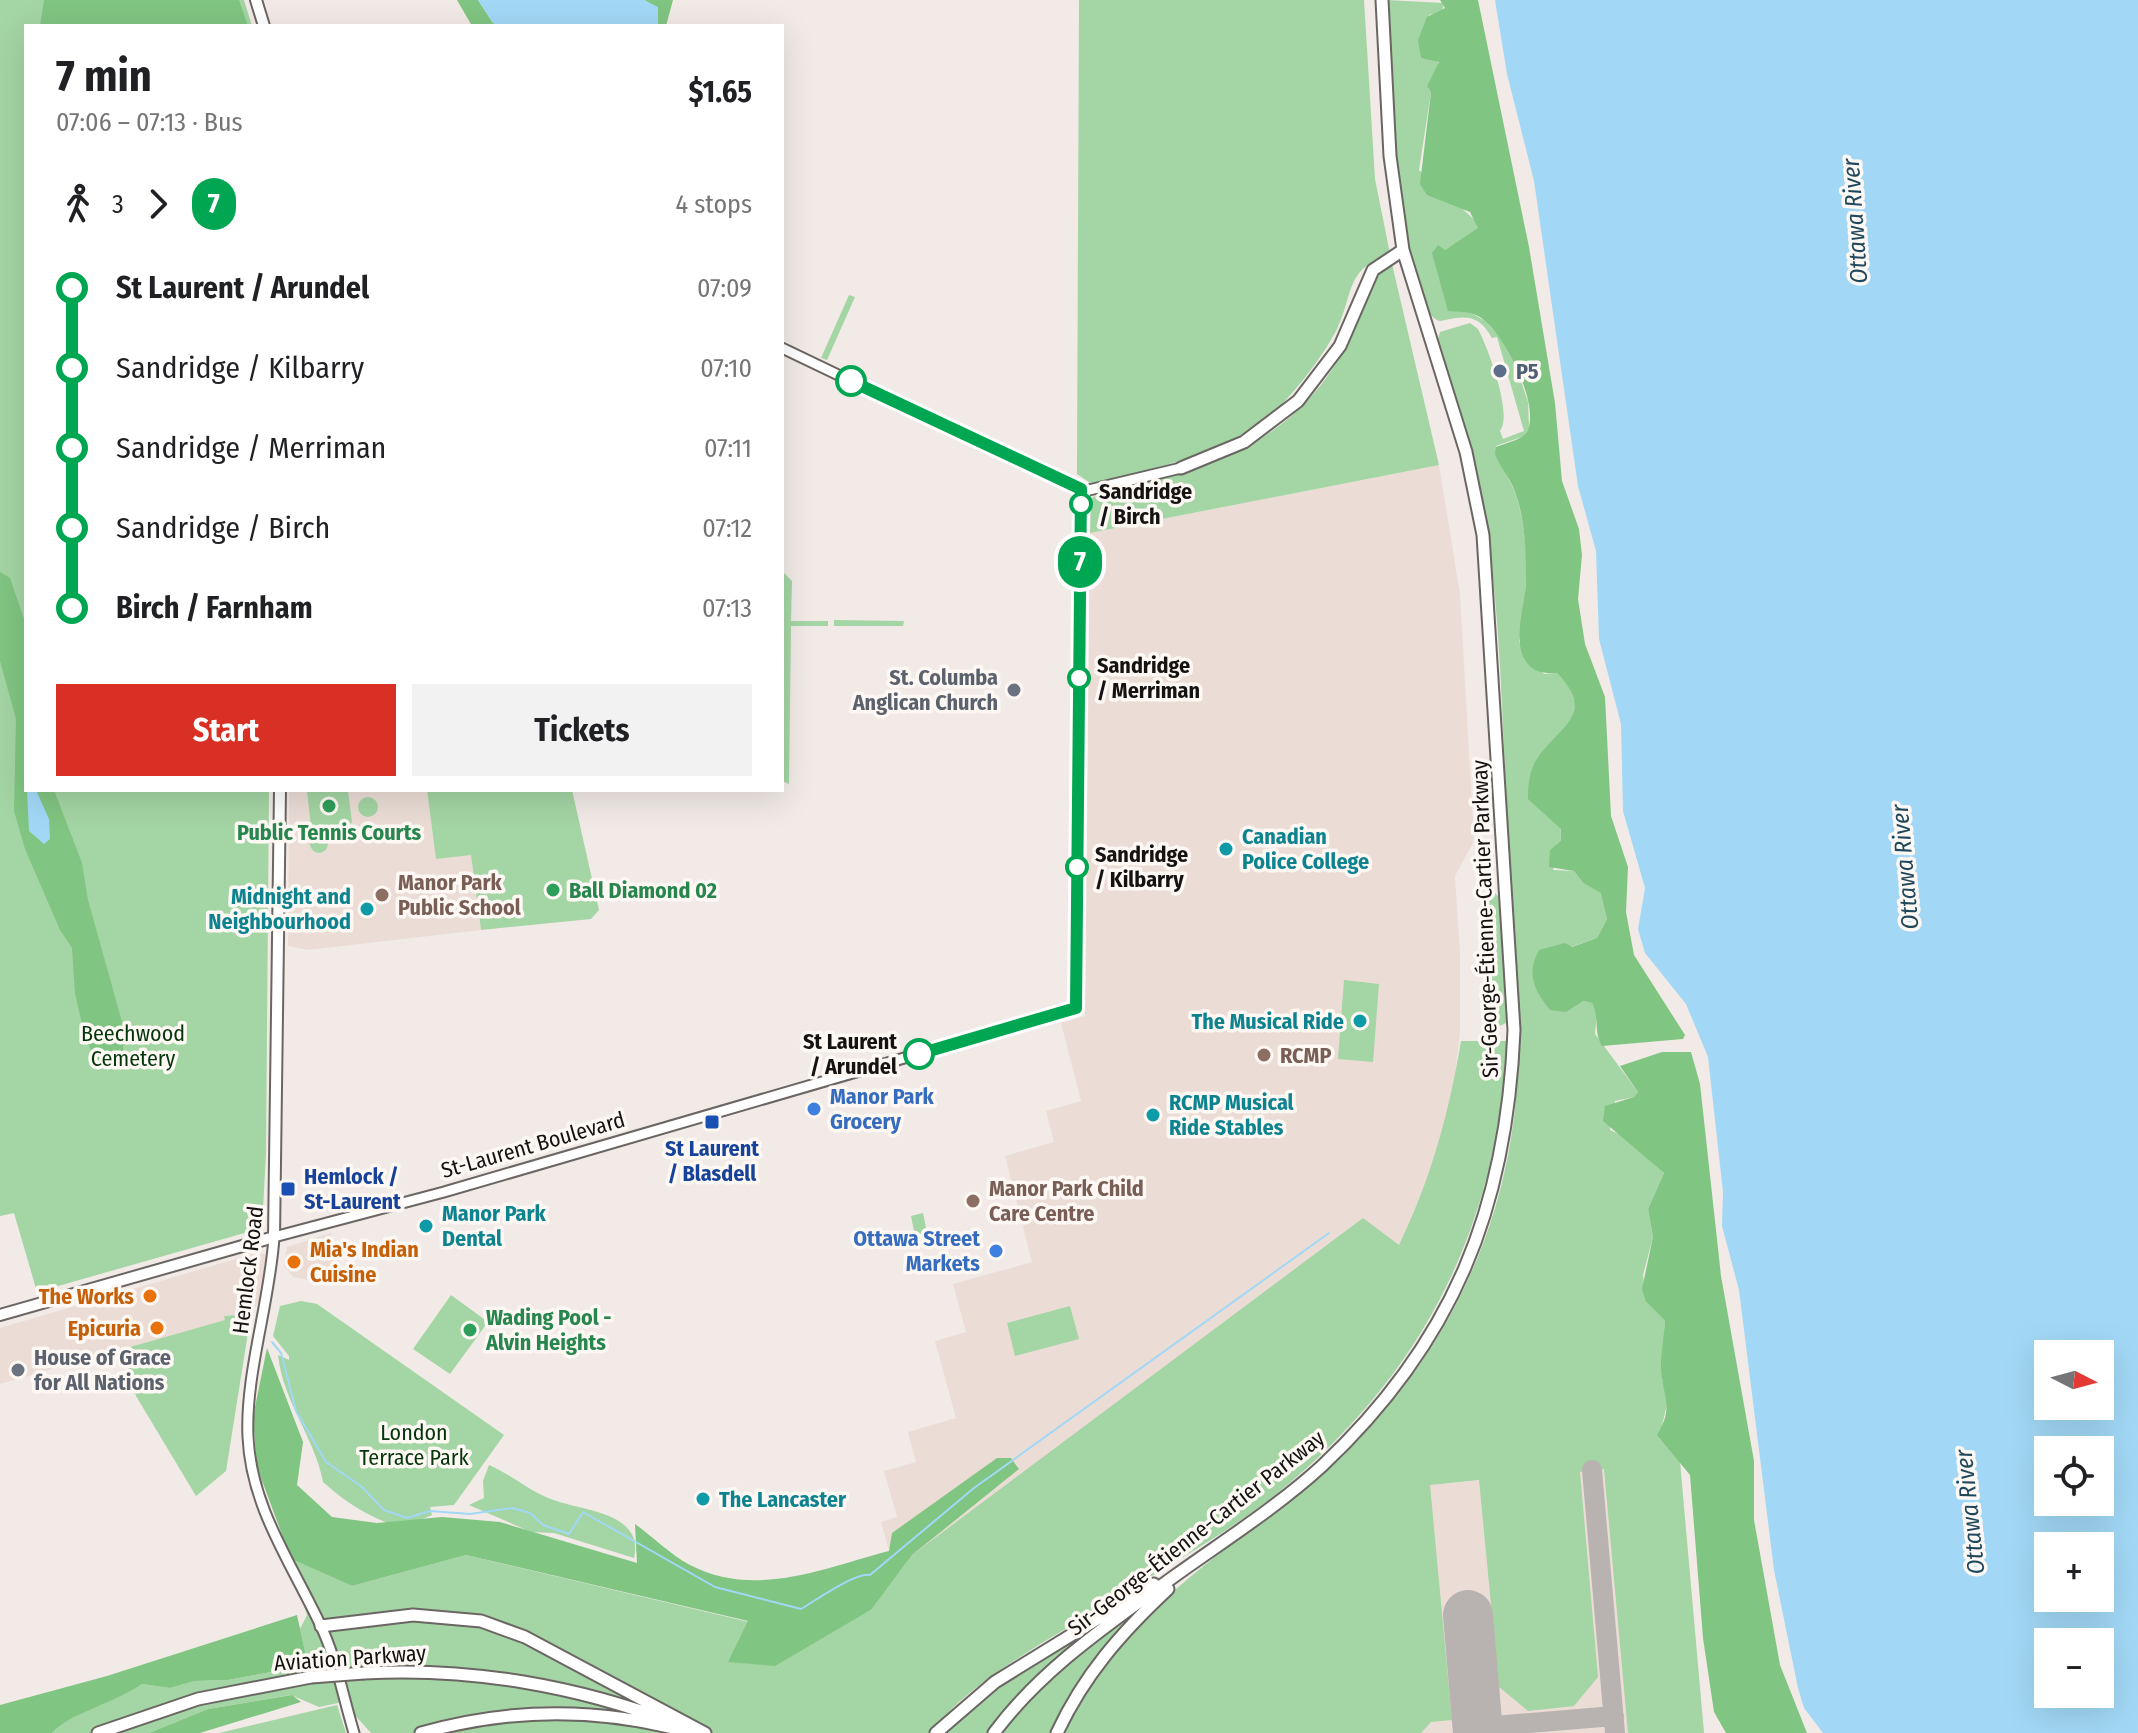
<!DOCTYPE html>
<meta charset="utf-8">
<style>
body{margin:0;font-family:"Fira Sans Condensed",sans-serif;background:#f2f2f2;color:#202124;height:100vh;display:flex;flex-direction:column;font-size:30px;white-space:nowrap}
*{box-sizing:border-box;margin:0}
p{font-size:26px;color:#757577}
.icon{flex:none;width:44px;height:44px;fill:none;stroke:currentColor;stroke-width:2;stroke-linecap:round;stroke-linejoin:round}
.map{position:relative;flex:1;overflow:hidden}
.sheet{position:absolute;left:24px;top:24px;width:760px;height:768px;display:flex;flex-direction:column;background:#fff;border-radius:0px;box-shadow:0 8px 32px #0002}
.sheet>*{flex:none}
.badge{padding:0 16px;border-radius:26px;font-size:28px;line-height:52px}
.needle{width:52px;rotate:96deg}
.controls{position:absolute;left:2034px;top:1340px;display:grid;gap:16px}
.controls a{display:grid;place-items:center;width:80px;height:80px;border-radius:0px;background:#fff;box-shadow:0 8px 32px #0002;font-size:40px}
.map>.badge{position:absolute;translate:-50% -50%;box-shadow:0 0 0 4px #fff}
.legs{display:flex;align-items:center;gap:12px;height:88px;padding:0 32px;font-size:26px}
.legs p{margin-inline-start:auto}
.summary{display:flex;align-items:center;justify-content:space-between;height:136px;padding:0 32px}
h1{font-size:44px;font-weight:700;line-height:60px}
.cta{display:flex;gap:16px;margin-top:auto;padding:16px 32px}
.cta a{flex:1;height:92px;border-radius:0px;background:#d93025;color:#fff;font-size:32px;font-weight:700;line-height:92px;text-align:center}
.cta a+a{background:#f2f2f2;color:#202124}
ul{padding:0 32px;list-style:none}
li{display:flex;align-items:center;gap:28px;height:80px;font-size:30px}
li i{display:grid;place-items:center;width:12px;height:100%;margin:0 10px;background:currentColor}
li i::after{content:'';width:20px;height:20px;margin:-10px;border:6px solid;border-radius:50%;background:#fff}
li p{margin-inline-start:auto}
li:first-child i{background:linear-gradient(#0000 50%,currentColor 0)}
li:last-child i{background:linear-gradient(currentColor 50%,#0000 0)}
.map>svg:first-child{display:block}
.built{fill:#ebddd6}
.green{fill:#a4d5a4}
.forest{fill:#81c582}
.water{fill:#a2d8f6;fill-rule:evenodd}
.lines{fill:none;stroke-linecap:round;stroke-linejoin:round}
.stream{stroke:#a2d8f6;stroke-width:2}
.taxiway{stroke:#b8b3b0;stroke-width:20}
.runway{stroke:#b8b3b0;stroke-width:50}
.tertiary-casing{stroke:#6b6663;stroke-width:13}
.secondary-casing{stroke:#6b6663;stroke-width:14}
.primary-casing{stroke:#6b6663;stroke-width:15}
.tertiary{stroke:#fff;stroke-width:9}
.secondary{stroke:#fff;stroke-width:10}
.primary{stroke:#fff;stroke-width:11}
.primary-bridge-casing{stroke:#6b6663;stroke-width:15;stroke-linecap:butt}
.primary-bridge{stroke:#fff;stroke-width:11}
.line-1-casing{stroke:#fff;stroke-width:18}
.line-1{stroke:#00a651;stroke-width:12}
.service-dot{fill:#5c6f8a;stroke:#fef8f4;stroke-width:3}
.stop-1-dot{fill:#fff;stroke:#00a651;stroke-width:4}
.worship-dot{fill:#6b7280;stroke:#fef8f4;stroke-width:3}
.leisure-dot{fill:#2e9e5b;stroke:#fef8f4;stroke-width:3}
.culture-dot{fill:#0f9aa8;stroke:#fef8f4;stroke-width:3}
.education-dot{fill:#8d6e63;stroke:#fef8f4;stroke-width:3}
.shop-dot{fill:#3f7fe0;stroke:#fef8f4;stroke-width:3}
.transit-dot{fill:#1a4fb4;stroke:#fef8f4;stroke-width:3}
.food-dot{fill:#e8710a;stroke:#fef8f4;stroke-width:3}
.labels{text-anchor:middle;dominant-baseline:central;stroke-width:7;stroke-linejoin:round;paint-order:stroke}
.service-label{font-size:22px;font-weight:bold;fill:#4e5e75;stroke:#fef8f4;text-anchor:start}
.stop-label{font-size:22px;font-weight:bold;fill:#151312;stroke:#fef8f4;text-anchor:start}
.worship-label{font-size:22px;font-weight:bold;fill:#5b616d;stroke:#fef8f4;text-anchor:end}
.leisure-label{font-size:22px;font-weight:bold;fill:#27864d;stroke:#fef8f4;text-anchor:start}
.culture-label{font-size:22px;font-weight:bold;fill:#0d838f;stroke:#fef8f4;text-anchor:start}
.education-label{font-size:22px;font-weight:bold;fill:#785e54;stroke:#fef8f4;text-anchor:start}
.street-label{font-size:22px;fill:#151312;stroke:#fef8f4}
.park-label{font-size:22px;fill:#04360b;stroke:#fef8f4}
.shop-label{font-size:22px;font-weight:bold;fill:#366cbe;stroke:#fef8f4;text-anchor:start}
.transit-label{font-size:22px;font-weight:bold;fill:#164399;stroke:#fef8f4}
.food-label{font-size:22px;font-weight:bold;fill:#c56008;stroke:#fef8f4;text-anchor:end}
.water-label{font-size:24px;font-style:italic;fill:#1f485d;stroke:#fef8f4}
</style>
<div class="map">
<svg width="2138" height="1733" viewBox="0 0 2138 1733">
<rect width="100%" height="100%" fill="#f1eae7"/>
<!-- built -->
<path class="built" d="M1439,465L1460,594L1474,841L1455,876L1460,954V1031L1455,1079L1446,1121L1423,1193L1399,1246L997,1626L889,1551L881,1522L897,1517L884,1471L916,1462L908,1432L956,1418L935,1341L966,1332L953,1284L1032,1262L1005,1156L1054,1142L1046,1111L1081,1101L1061,1023L1085,1016L1090,533Z
M289,790H427L436,859L471,854L481,930L308,950L288,946Z
M331,1233L338,1262L323,1271L320,1282L293,1277L284,1266L287,1247Z
M256,1253L265,1254L263,1294L251,1314L225,1316V1320L0,1384V1328Z
M1680,1462L1704,1733H1359L1417,1486Z"/>
<!-- green -->
<path class="green" d="M0,0H244L252,26H26V790H269L266,1154L262,1228L37,1292L14,1213L0,1216Z
M1079,0H1364L1375,179L1390,254C1345,269 1354,293 1337,329C1323,357 1285,407 1259,424C1209,457 1149,470 1092,484L1077,474Z
M1386,0L1444,3L1442,12L1429,15L1439,68L1427,86L1431,92L1419,170L1477,222L1478,229L1445,250L1471,313L1485,321L1510,349L1528,402L1529,429L1524,436L1496,446C1499,467 1511,479 1517,498C1531,546 1527,595 1519,642L1544,674L1557,673L1570,687L1575,704L1572,718L1559,737L1561,841L1553,870L1574,871L1583,883L1602,893L1607,919L1597,938L1571,947L1583,1001L1592,1003L1597,1012L1595,1034L1638,1092L1634,1097L1615,1101L1610,1130L1621,1135L1664,1173L1648,1209L1653,1237L1643,1275L1646,1302L1665,1321L1662,1380L1669,1395L1662,1426L1680,1462L1704,1733H1628L1604,1469L1580,1472L1598,1677L1574,1706L1528,1711L1499,1687L1479,1480L1430,1485L1452,1720L1431,1722L1421,1733H1060C1069,1715 1077,1694 1090,1678C1174,1568 1303,1506 1392,1401C1454,1326 1496,1234 1511,1138C1526,1047 1514,954 1509,862C1502,740 1503,613 1481,492C1471,441 1452,391 1437,341L1440,332L1470,323L1478,329C1488,348 1513,414 1500,431L1503,439L1524,431L1497,337L1492,338C1479,314 1466,315 1440,321C1397,312 1391,44 1386,0Z
M1392,264L1439,465L1090,533L1091,499L1097,494C1173,477 1244,463 1302,406C1319,389 1335,368 1345,347C1357,323 1365,272 1392,264Z
M849,295L855,297L827,360L821,358Z
M782,571L792,581L791,621H828V626H791L789,784L782,781Z
M834,620L904,621L903,626H834Z
M307,790H348L352,823L311,828Z
M427,790H572L599,910L591,919L481,930L471,855L436,859Z
M358 807a10 10 0 1 1 20 0a10 10 0 1 1-20 0Z
M310 844a9 9 0 1 1 18 0a9 9 0 1 1-18 0Z
M1494,892L1501,899L1509,1016L1506,1023L1498,1027L1487,1018L1481,904L1484,894Z
M1344,980L1379,984L1373,1062L1338,1059Z
M1461,1041H1509C1495,1229 1425,1372 1279,1492C1229,1532 1170,1564 1116,1598C1057,1636 973,1677 930,1733H371L343,1702L319,1707L291,1695L208,1709L149,1733H52C70,1711 116,1703 142,1684L170,1688L195,1681L228,1680L308,1665L300,1629L307,1615L291,1559L352,1586L466,1555L749,1622L872,1609L912,1555L1363,1218L1399,1245C1431,1179 1449,1113 1461,1041Z
M923,1213L927,1233L915,1236L911,1216Z
M451,1295L488,1322L450,1374L413,1349Z
M301,1301L317,1304L504,1435L454,1505L430,1507L432,1515L401,1528C371,1518 346,1503 323,1482C315,1438 283,1402 278,1355L289,1360V1356L273,1336L280,1306Z
M1070,1306L1079,1339L1015,1356L1007,1323Z
M251,1314L226,1471L196,1496L136,1396L123,1349L225,1320L224,1316Z
M489,1465C510,1474 527,1489 548,1498C577,1511 645,1510 634,1558L554,1533L531,1532L469,1505L484,1498L483,1481Z
M1139,1610L1084,1675L1053,1733H1000L1055,1673Z
M1108,1617L1008,1707L988,1733H941L978,1698Z
M337,1705L346,1733H219Z"/>
<!-- forest -->
<path class="forest" d="M44,0H239L248,26H40Z
M457,0H478L493,23L502,26H472Z
M644,0H673L666,26H658V8Z
M1440,0H1478L1529,247L1555,403L1562,481L1579,529L1582,555L1578,599L1585,644L1605,697L1611,816L1628,867L1626,912L1634,955L1685,1035L1683,1039L1602,1046C1593,1031 1600,1018 1592,1003L1583,1001L1566,1012L1550,1010C1534,990 1526,973 1539,950L1565,943L1572,947L1597,938L1607,919L1601,893L1583,883L1574,871L1549,867L1550,850L1561,841V829L1528,799C1528,786 1529,774 1535,762C1555,728 1599,716 1557,673C1544,674 1532,672 1525,660C1512,637 1526,604 1526,580C1526,549 1525,515 1513,487C1508,475 1499,466 1495,454L1496,447C1505,443 1524,440 1528,430C1539,401 1503,330 1478,316C1469,311 1458,312 1448,311L1432,253L1438,245L1445,250L1478,228L1470,212L1427,195L1420,184L1431,92L1427,86L1439,62L1421,58L1418,40L1427,17L1445,8Z
M0,572L10,578L26,625V790H54L82,863L88,900L124,1029L123,1053L112,1063H98L85,1038L75,993L72,948L60,930L25,849L14,811L16,719L0,661Z
M1662,1052H1691L1700,1084L1721,1276L1754,1461V1520L1780,1665L1807,1733H1726L1714,1712L1703,1638L1690,1475L1657,1435C1675,1406 1662,1396 1661,1367C1661,1352 1664,1337 1665,1321L1646,1302L1642,1289L1653,1237L1648,1209L1664,1173L1603,1121L1605,1106L1634,1097L1638,1092L1620,1066Z
M267,1348L303,1442L297,1485L332,1517L377,1523L442,1517L500,1522L637,1563L635,1524C653,1537 671,1555 690,1565C755,1599 824,1568 889,1551L892,1533L997,1458H1011L1019,1469L912,1555L872,1609L775,1666L728,1662L748,1621L466,1555L352,1586L291,1559L257,1467L253,1417Z
M297,1615L308,1665L228,1680L195,1681L170,1688L142,1684C116,1703 69,1713 52,1733H0V1705L107,1676Z
M292,1695L301,1702L200,1733H149L208,1709Z"/>
<!-- water -->
<path class="water" d="M478,0H644L658,7V26H502L493,23Z
M1495,0H2138V1733H1823L1804,1708L1798,1688L1774,1570L1739,1290L1722,1226L1723,1192L1708,1057L1686,1004L1645,953L1638,929L1645,888L1623,811L1621,724L1599,639L1596,551L1578,486L1534,181L1507,74ZM2048,1354H2100V1406H2048ZM2100,1450V1502H2048V1450ZM2048,1546H2100V1598H2048ZM2048,1642H2100V1694H2048Z
M27,790H36L49,819L50,839L44,844L29,831Z"/>
<g class="lines">
<!-- stream -->
<path class="stream" d="M272,1342L281,1353L296,1411L326,1462L361,1486L384,1510L407,1518L430,1511L470,1514L512,1508L530,1513L543,1525L569,1534L583,1512L715,1587L801,1609C816,1600 856,1572 870,1575L974,1488L1329,1233"/>
<!-- taxiway -->
<path class="taxiway" d="M1592,1470L1615,1733
M1489,1733L1505,1725L1614,1716"/>
<!-- runway -->
<path class="runway" d="M1468,1615L1478,1733"/>
<defs>
<path id="tertiary" d="M782,348L1072,487L1089,490L1181,468
M354,1733C343,1697 336,1656 319,1622C290,1561 251,1506 248,1437C245,1374 270,1302 274,1237L444,1192L1076,1008L1081,489"/>
<path id="secondary" d="M256,0L264,26
M0,1315L274,1237L280,790"/>
<path id="primary" d="M1181,468L1244,442L1298,401L1340,346L1373,270L1403,250
M321,1626L413,1615L481,1621L525,1637L705,1733
M364,1673C470,1667 578,1686 677,1724
M98,1733L198,1699L311,1677
M421,1733C512,1707 601,1707 692,1733
M936,1733L995,1682L1154,1584
M994,1733C1042,1668 1112,1622 1176,1575C1225,1540 1277,1507 1322,1466C1453,1343 1507,1208 1514,1030L1483,535L1466,452L1403,250L1390,156L1382,0
M1057,1733C1084,1675 1121,1633 1168,1589"/>
</defs>
<!-- tertiary casing -->
<use href="#tertiary" class="tertiary-casing"/>
<!-- secondary casing -->
<use href="#secondary" class="secondary-casing"/>
<!-- primary casing -->
<use href="#primary" class="primary-casing"/>
<!-- tertiary -->
<use href="#tertiary" class="tertiary"/>
<!-- secondary -->
<use href="#secondary" class="secondary"/>
<!-- primary -->
<use href="#primary" class="primary"/>
<defs>
<path id="primary-bridge" d="M311,1677L364,1673"/>
</defs>
<!-- primary-bridge casing -->
<use href="#primary-bridge" class="primary-bridge-casing"/>
<!-- primary-bridge -->
<use href="#primary-bridge" class="primary-bridge"/>
</g>
<g class="lines">
<defs>
<path id="line-1" d="M851,381L1081,489L1076,1008L919,1054"/>
</defs>
<!-- line-1 casing -->
<use href="#line-1" class="line-1-casing"/>
<!-- line-1 -->
<use href="#line-1" class="line-1"/>
</g>
<!-- markers -->
<circle class="service-dot" cx="1500" cy="371" r="8"/>
<g class="stop-1-dot">
<circle cx="851" cy="381" r="14"/>
<circle cx="1081" cy="504" r="10"/>
<circle cx="1079" cy="678" r="10"/>
<circle cx="1077" cy="867" r="10"/>
<circle cx="919" cy="1054" r="14"/>
</g>
<g class="worship-dot">
<circle cx="1014" cy="690" r="8"/>
<circle cx="18" cy="1370" r="8"/>
</g>
<g class="leisure-dot">
<circle cx="329" cy="806" r="8"/>
<circle cx="553" cy="890" r="8"/>
<circle cx="470" cy="1330" r="8"/>
</g>
<g class="culture-dot">
<circle cx="1226" cy="849" r="8"/>
<circle cx="367" cy="909" r="8"/>
<circle cx="1360" cy="1021" r="8"/>
<circle cx="1153" cy="1115" r="8"/>
<circle cx="426" cy="1226" r="8"/>
<circle cx="703" cy="1499" r="8"/>
</g>
<g class="education-dot">
<circle cx="382" cy="895" r="8"/>
<circle cx="1264" cy="1055" r="8"/>
<circle cx="973" cy="1201" r="8"/>
</g>
<g class="shop-dot">
<circle cx="814" cy="1109" r="8"/>
<circle cx="996" cy="1251" r="8"/>
</g>
<g class="transit-dot">
<rect x="704" y="1114" width="16" height="16" rx="4"/>
<rect x="280" y="1181" width="16" height="16" rx="4"/>
</g>
<g class="food-dot">
<circle cx="294" cy="1262" r="8"/>
<circle cx="150" cy="1296" r="8"/>
<circle cx="157" cy="1328" r="8"/>
</g>
<g class="labels">
<!-- service labels -->
<g class="service-label">
<text x="1516" y="371">P5</text>
</g>
<!-- stop labels -->
<g class="stop-label">
<text x="1099" y="491">Sandridge<tspan x="1099" dy="25">/ Birch</tspan></text>
<text x="1097" y="665">Sandridge<tspan x="1097" dy="25">/ Merriman</tspan></text>
<text x="1095" y="854">Sandridge<tspan x="1095" dy="25">/ Kilbarry</tspan></text>
<text x="897" y="1041" text-anchor="end">St Laurent<tspan x="897" dy="25">/ Arundel</tspan></text>
</g>
<!-- worship labels -->
<g class="worship-label">
<text x="998" y="677">St. Columba<tspan x="998" dy="25">Anglican Church</tspan></text>
<text x="34" y="1357" text-anchor="start">House of Grace<tspan x="34" dy="25">for All Nations</tspan></text>
</g>
<!-- leisure labels -->
<g class="leisure-label">
<text x="329" y="832" text-anchor="middle">Public Tennis Courts</text>
<text x="569" y="890">Ball Diamond 02</text>
<text x="486" y="1317">Wading Pool -<tspan x="486" dy="25">Alvin Heights</tspan></text>
</g>
<!-- culture labels -->
<g class="culture-label">
<text x="1242" y="836">Canadian<tspan x="1242" dy="25">Police College</tspan></text>
<text x="351" y="896" text-anchor="end">Midnight and<tspan x="351" dy="25">Neighbourhood</tspan></text>
<text x="1344" y="1021" text-anchor="end">The Musical Ride</text>
<text x="1169" y="1102">RCMP Musical<tspan x="1169" dy="25">Ride Stables</tspan></text>
<text x="442" y="1213">Manor Park<tspan x="442" dy="25">Dental</tspan></text>
<text x="719" y="1499">The Lancaster</text>
</g>
<!-- education labels -->
<g class="education-label">
<text x="398" y="882">Manor Park<tspan x="398" dy="25">Public School</tspan></text>
<text x="1280" y="1055">RCMP</text>
<text x="989" y="1188">Manor Park Child<tspan x="989" dy="25">Care Centre</tspan></text>
</g>
<!-- street labels -->
<g class="street-label">
<text transform="translate(1485 919) rotate(-92)">Sir-George-Étienne-Cartier Parkway</text>
<text transform="translate(533 1145) rotate(-16)">St-Laurent Boulevard</text>
<text transform="translate(248 1270) rotate(-83)">Hemlock Road</text>
<text transform="translate(1196 1533) rotate(-38)">Sir-George-Étienne-Cartier Parkway</text>
<text transform="translate(350 1658) rotate(-4)">Aviation Parkway</text>
</g>
<!-- park labels -->
<g class="park-label">
<text x="133" y="1033">Beechwood<tspan x="133" dy="25">Cemetery</tspan></text>
<text x="414" y="1432">London<tspan x="414" dy="25">Terrace Park</tspan></text>
</g>
<!-- shop labels -->
<g class="shop-label">
<text x="830" y="1096">Manor Park<tspan x="830" dy="25">Grocery</tspan></text>
<text x="980" y="1238" text-anchor="end">Ottawa Street<tspan x="980" dy="25">Markets</tspan></text>
</g>
<!-- transit labels -->
<g class="transit-label">
<text x="712" y="1148">St Laurent<tspan x="712" dy="25">/ Blasdell</tspan></text>
<text x="304" y="1176" text-anchor="start">Hemlock /<tspan x="304" dy="25">St-Laurent</tspan></text>
</g>
<!-- food labels -->
<g class="food-label">
<text x="310" y="1249" text-anchor="start">Mia's Indian<tspan x="310" dy="25">Cuisine</tspan></text>
<text x="134" y="1296">The Works</text>
<text x="141" y="1328">Epicuria</text>
</g>
<!-- water labels -->
<g class="water-label">
<text transform="translate(1855 221) rotate(-94)">Ottawa River</text>
<text transform="translate(1905 867) rotate(-95)">Ottawa River</text>
<text transform="translate(1970 1512) rotate(-96)">Ottawa River</text>
</g>
</g>
</svg>
<div class="controls">
<a><svg class="needle" viewBox="-14 -14 28 28"><path d="M0-13l5 13h-10z" fill="#e53935"/><path d="M0 13l5-13h-10z" fill="#757577"/></svg></a>
<a><svg class="icon" aria-label="locate" viewBox="0 0 24 24"><circle cx="12" cy="12" r="6"/><path d="M12 2v4M12 18v4M2 12h4M18 12h4"/></svg></a>
<a>+</a>
<a>−</a>
</div>
<b class="badge" style="left:1080px;top:562px;background:#00a651;color:#fff">7</b>
<section class="sheet">
<div class="summary"><div><h1>7 min</h1><p>07:06 – 07:13 · Bus</p></div><b>$1.65</b></div>
<div class="legs"><svg class="icon" aria-label="walk" viewBox="0 0 24 24"><circle cx="13" cy="4" r="2"/><path d="M13 8l-2 6 4 7M11 14l-3 7M7 12l3-4h3l4 4"/></svg>3<svg class="icon" aria-label="forward" viewBox="0 0 24 24"><path d="M9 5l7 7-7 7"/></svg><b class="badge" style="background:#00a651;color:#fff">7</b><p>4 stops</p></div>
<ul>
<li><i style="color:#00a651"></i><b>St Laurent / Arundel</b><p>07:09</p></li>
<li><i style="color:#00a651"></i><span>Sandridge / Kilbarry</span><p>07:10</p></li>
<li><i style="color:#00a651"></i><span>Sandridge / Merriman</span><p>07:11</p></li>
<li><i style="color:#00a651"></i><span>Sandridge / Birch</span><p>07:12</p></li>
<li><i style="color:#00a651"></i><b>Birch / Farnham</b><p>07:13</p></li>
</ul>
<div class="cta"><a>Start</a><a>Tickets</a></div>
</section>
</div>
